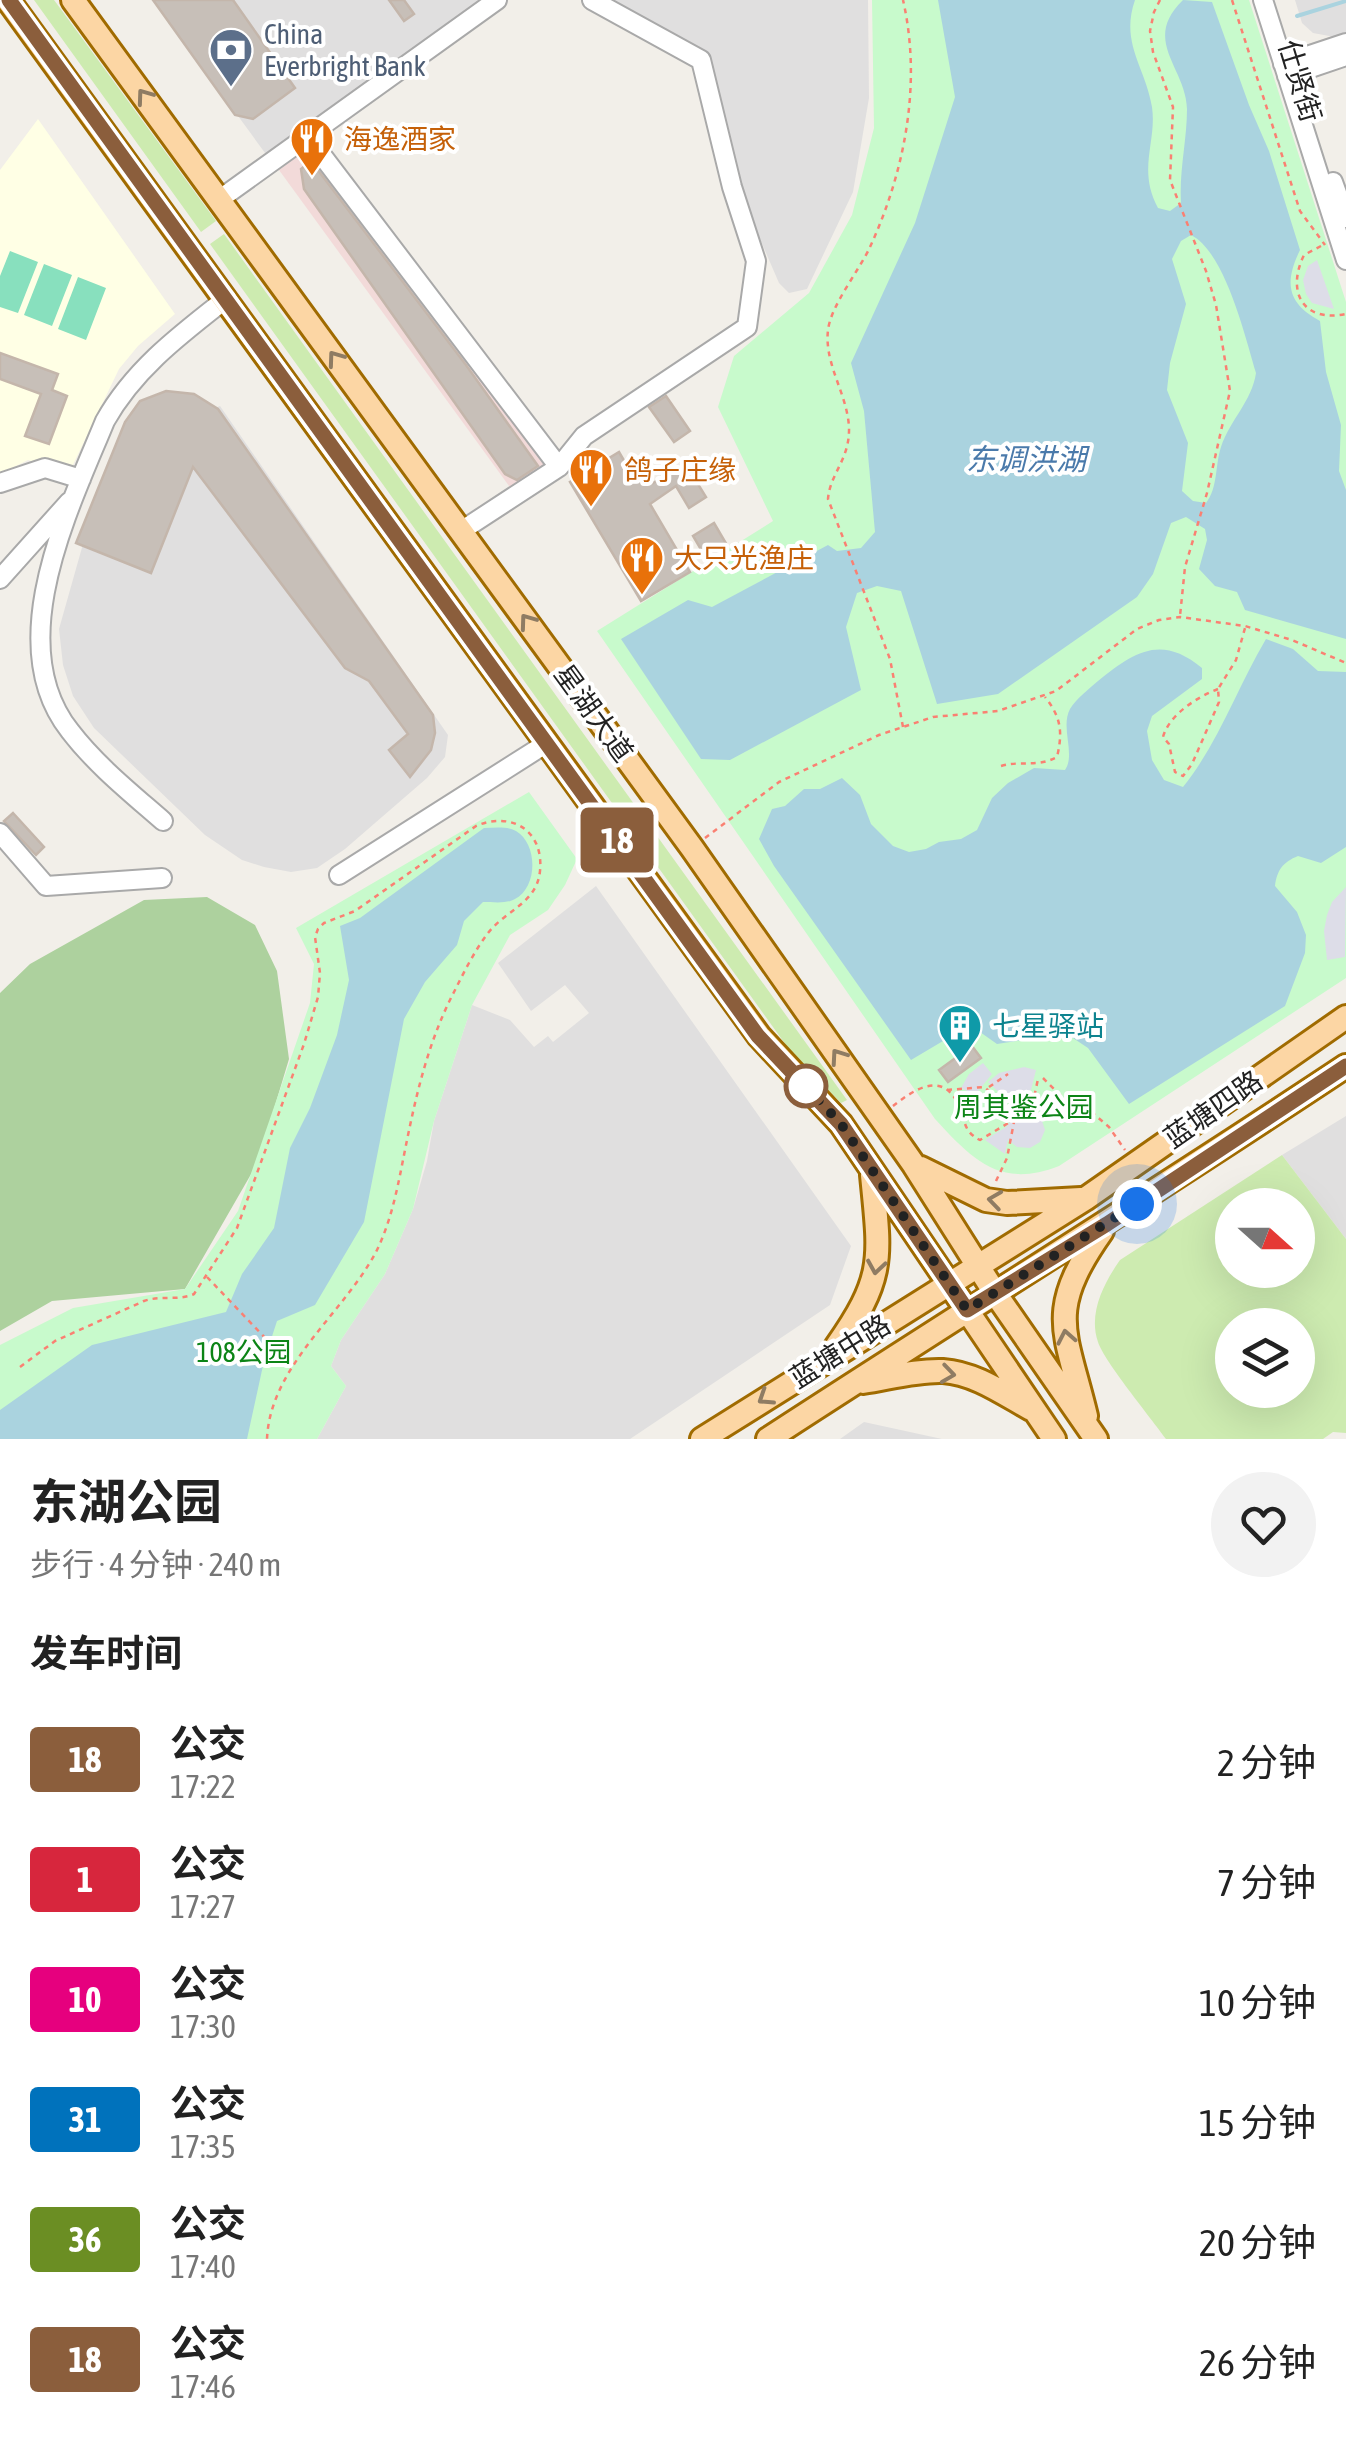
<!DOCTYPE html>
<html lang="zh">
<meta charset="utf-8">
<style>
body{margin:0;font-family:"Asap Condensed","Noto Sans SC",sans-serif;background:#f2f2f2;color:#222;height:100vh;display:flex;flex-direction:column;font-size:38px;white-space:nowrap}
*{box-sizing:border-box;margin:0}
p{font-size:32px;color:#767676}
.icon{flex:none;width:55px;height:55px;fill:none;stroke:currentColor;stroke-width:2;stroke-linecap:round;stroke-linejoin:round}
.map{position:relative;height:1439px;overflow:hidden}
.sheet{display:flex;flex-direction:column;background:#fff;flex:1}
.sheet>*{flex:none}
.badge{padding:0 20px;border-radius:8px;font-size:35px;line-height:65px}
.needle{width:65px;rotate:111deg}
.controls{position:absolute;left:1215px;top:1188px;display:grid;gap:20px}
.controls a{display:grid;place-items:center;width:100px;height:100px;border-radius:50%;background:#fff;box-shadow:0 10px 40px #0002;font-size:50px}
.you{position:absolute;width:50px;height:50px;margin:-25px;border:8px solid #fff;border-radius:50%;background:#1a73e8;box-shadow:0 0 0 15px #1a73e833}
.map>.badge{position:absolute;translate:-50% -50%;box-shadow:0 0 0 5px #fff}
h2{padding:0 30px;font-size:38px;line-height:90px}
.round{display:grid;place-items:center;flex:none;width:105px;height:105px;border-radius:52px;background:#f2f2f2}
.overview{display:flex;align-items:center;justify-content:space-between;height:170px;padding:0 30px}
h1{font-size:48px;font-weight:700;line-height:75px}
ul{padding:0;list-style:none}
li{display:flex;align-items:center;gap:30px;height:120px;padding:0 30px}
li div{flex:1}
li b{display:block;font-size:38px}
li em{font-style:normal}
li .badge{min-width:110px;font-weight:700;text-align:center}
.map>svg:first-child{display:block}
.residential{fill:#e0dfdf}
.commercial{fill:#f2dad9}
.education{fill:#ffffe5}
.grass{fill:#cdebb0;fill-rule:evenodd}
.forest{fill:#add19e}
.park{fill:#c8facc}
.pitch{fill:#88e0be}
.plaza{fill:#dddde8}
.water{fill:#aad3df;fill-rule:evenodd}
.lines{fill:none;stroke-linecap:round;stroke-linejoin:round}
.stream{stroke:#aad3df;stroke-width:4}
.building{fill:#c7bfb8;stroke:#c4b6ab;stroke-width:2.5}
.minor-casing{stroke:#a9a9a9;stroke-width:22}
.major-casing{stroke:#a06b00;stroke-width:28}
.path{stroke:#fa8072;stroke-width:2.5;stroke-dasharray:5 5;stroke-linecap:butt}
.minor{stroke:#fff;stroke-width:18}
.major{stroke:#fcd6a4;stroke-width:22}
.oneway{stroke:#8f7c63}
.line-casing{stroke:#fff;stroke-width:22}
.line{stroke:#8b5e3c;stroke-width:15}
.walk{stroke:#222;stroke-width:10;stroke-dasharray:0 18}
.stop-dot{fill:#fff;stroke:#8b5e3c;stroke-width:5}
.labels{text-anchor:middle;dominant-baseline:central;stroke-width:8;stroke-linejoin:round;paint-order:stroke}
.service-label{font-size:28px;fill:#4e5e75;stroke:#fff;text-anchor:start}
.street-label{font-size:28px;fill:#222;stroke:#fff}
.food-label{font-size:28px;fill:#c56008;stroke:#fff;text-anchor:start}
.culture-label{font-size:28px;fill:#0d838f;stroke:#fff;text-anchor:start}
.park-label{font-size:28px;fill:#0c8416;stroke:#fff}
.water-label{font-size:30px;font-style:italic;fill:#4a7aab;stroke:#fff}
</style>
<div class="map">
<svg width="1346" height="1439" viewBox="0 0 1346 1439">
<rect width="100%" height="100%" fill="#f2efe9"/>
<!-- residential -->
<path class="residential" d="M153,0H485L268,157Z
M605,0H868L869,98L853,192L807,289L789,293L779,283L738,188L706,56Z
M1295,0H1346V34L1335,37L1313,33L1302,23Z
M174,393L195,394L215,408L220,406L448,735L445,757L427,778L345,849L317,868L291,872L264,867L242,860L205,835L94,728L73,696L63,665L59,629L83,544Z
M596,886L851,1246L830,1305L630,1439H317L346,1386L331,1366L341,1340L385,1274L413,1209L427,1161L434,1121L472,1005L510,1020L534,1047L548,1036L553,1042L589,1013L565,985L531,1011L498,963Z
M1346,1116V1239L1282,1155Z
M864,1422L942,1439H840Z"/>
<!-- commercial -->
<path class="commercial" d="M322,138L556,458L512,490L279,170Z"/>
<!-- education -->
<path class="education" d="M38,119L175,314L138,346L119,369L69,473L28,460L0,474V170Z"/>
<!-- grass -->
<path class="grass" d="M34,0H54L57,4L216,221L201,232Z
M224,234L847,1100L841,1103L791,1052L210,244Z
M1282,1155L1346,1239V1433L1333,1432L1323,1439H1166C1151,1418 1104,1361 1098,1342C1088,1313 1104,1283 1120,1260ZM1298,1205V1270H1232V1205ZM1298,1325V1390H1232V1325Z"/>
<!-- forest -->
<path class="forest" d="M207,897L255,925L277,971L289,1059L258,1162L185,1289L52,1301L0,1331V993L30,964L144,900Z"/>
<!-- park -->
<path class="park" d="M872,0H1249L1346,302V978L1059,1166C1000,1189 973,1160 935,1119L597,631L773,521L718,407L734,356L809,293L852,215L874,128Z
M529,792L577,859L565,885L548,910L510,935L472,1005L434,1121L413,1209L385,1274L341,1340L331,1366L346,1386L317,1439H0V1345L73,1308L185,1289L238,1211L310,1003L314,964L296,928Z"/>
<!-- pitch -->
<path class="pitch" d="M10,251L38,262L18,313L0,307V276Z
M44,264L72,275L52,326L24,315Z
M78,277L106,288L86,340L58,329Z"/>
<!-- plaza -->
<path class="plaza" d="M1317,260L1334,309L1312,303L1306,294L1303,280L1308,266Z
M1346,887L1345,957L1327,960L1324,931L1327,915L1332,902Z
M983,1063L992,1074L975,1095L961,1088L969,1074Z
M1024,1067L1036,1070L1026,1110L1041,1118L1045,1130L1040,1142L1030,1148L1017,1147L1008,1140L1005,1154L985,1140L1006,1127L1018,1111L988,1082L999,1073Z"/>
<!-- water -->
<path class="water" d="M938,0H1135C1120,43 1145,66 1152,107C1157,142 1137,169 1158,208L1170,211L1181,203C1179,171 1187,140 1187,109C1186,67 1141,41 1183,0L1212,2L1249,105L1269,151L1300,250C1284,283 1287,303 1320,321L1326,372L1341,425L1339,471L1346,490V639L1245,610L1237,592L1215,586L1199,569L1207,540L1205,529L1186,517L1171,523L1153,574L1137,597L998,694L937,704L901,591L877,586L857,593L846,627L861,690L730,760L701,759L621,639L688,600L712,607L828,545L837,551L861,548L875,532L864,411L851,363L915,223L955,97ZM1191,235C1225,252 1245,336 1256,373C1252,401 1230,420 1221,447C1215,465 1218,488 1206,503L1193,501L1182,491L1188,443L1167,390L1170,363L1186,304L1172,259L1181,241Z
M1266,639L1293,649L1318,671L1346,672V847L1321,863L1298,856C1283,862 1277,870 1275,886L1297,912L1306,935L1305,953L1285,1006L1129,1104L1088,1048L1070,1036L1054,1035L997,1044L970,1025L911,1060L774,866L759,839L772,809L785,806L804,789H820L842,778L860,795L871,824L893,846L909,852L926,849L939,842L961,839L977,830L992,798L1008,783L1034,768L1065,770C1076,754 1060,728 1070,709C1076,699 1089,689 1098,681C1134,652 1161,634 1202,668V679L1152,716L1147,731L1152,760L1164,780L1183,787C1219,742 1237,688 1266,639Z
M484,828C495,828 506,826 516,831C538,844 538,887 515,899C507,904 493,902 483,902L464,921L457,945L425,982L404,1019L364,1222L315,1305L277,1321L264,1361L247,1439H0V1410L92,1345L226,1312L242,1274L274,1228L290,1148L310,1108L337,1035L349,980L340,926L360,918Z"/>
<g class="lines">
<!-- stream -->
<path class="stream" d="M1297,16L1346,1"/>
</g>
<!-- building -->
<path class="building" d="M153,0H233L295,88L253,119L235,115Z
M389,0H404L414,14L404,21Z
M311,161L466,365L538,466L517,480L505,474L304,189L301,169Z
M0,353L58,374L52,390L67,396L49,444L25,436L41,394L0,379Z
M166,391L194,394L218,409L433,715L435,733L431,750L410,777L389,750L408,734L369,681L345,668L193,467L151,573L76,543L125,422L140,401Z
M666,396L690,431L674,442L649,407Z
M619,452L630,471L641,464L653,483L685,463L706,497L689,508L676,486L650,504L690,572L641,601L570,482Z
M714,523L727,545L706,558L693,536Z
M13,813L44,847L36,855L4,821Z
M972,1046L981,1058L948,1082L939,1070Z"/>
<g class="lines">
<defs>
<path id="minor" d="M1263,0L1346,260
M1283,64L1346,43
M1287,76L1346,56
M308,137L559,467L461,531
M1333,182L1346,218
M220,199L497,0
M559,467L584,436L747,327L756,261L732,187L701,60L592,0
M0,483L45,468L81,479
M0,579L69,502
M163,821C131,793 96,765 70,731C1,644 69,509 105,421C134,369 181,334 227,298
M0,833L46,886L162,878
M339,875L547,743"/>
<path id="major" d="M8,0L759,1036L841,1124L1054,1439
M73,0L692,848L914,1165L995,1293L1096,1439
M921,1168L986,1200L1007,1203L1081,1199
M836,1347C886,1276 880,1258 872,1175
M863,1382C889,1378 917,1370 943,1371C975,1373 1004,1394 1031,1409
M1086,1416C1065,1329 1045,1312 1102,1231
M702,1439L1085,1199L1346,1017
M768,1439C960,1314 1155,1193 1346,1066"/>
</defs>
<!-- minor casing -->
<use href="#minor" class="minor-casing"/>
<!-- major casing -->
<use href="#major" class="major-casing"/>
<!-- path -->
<path class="path" d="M1160,0L1154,12L1150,31L1153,52L1173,107L1170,180L1206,271L1216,305L1230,391L1207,493L1185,567L1180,616
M1232,0L1300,211L1325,245
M1321,246L1304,255C1286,292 1303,323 1346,314
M1218,689C1197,697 1169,715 1163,737L1169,744L1175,772L1183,776L1192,764L1219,702L1218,689L1236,660L1245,628
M903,727L890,659L828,499C830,473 850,460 849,427C847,393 824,364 828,330C831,305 859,271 870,247C905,171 922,83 903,0
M1001,766C1023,760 1036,768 1057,757C1063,732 1061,717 1045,697
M705,838L779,782L879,735L933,717L998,711L1056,691L1137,629L1159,620L1180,617L1245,626L1292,640L1346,663
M1043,1078L1064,1099L1087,1108L1109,1127L1125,1150
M989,1087L1008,1074
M947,1090L984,1087L1019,1115
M893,1106C911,1092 939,1071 956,1100C967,1117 960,1130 980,1140L1020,1116H1030L1038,1079
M996,1181L1007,1158L1014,1122
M207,1277L291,1365
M20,1367L55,1341L144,1301C161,1295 179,1301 194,1294L237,1228L304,1044L318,997L320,973L315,937L318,929L324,923L355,911L476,826C511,811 544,830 540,871C537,903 506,910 488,933C475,950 464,972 454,992C428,1042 416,1095 405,1150C398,1185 392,1220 376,1252C343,1314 270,1366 267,1439"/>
<!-- minor -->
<use href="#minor" class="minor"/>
<!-- major -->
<use href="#major" class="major"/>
</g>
<!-- one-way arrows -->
<defs><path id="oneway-chevron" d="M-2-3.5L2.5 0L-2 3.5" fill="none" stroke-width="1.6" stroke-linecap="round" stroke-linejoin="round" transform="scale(2.5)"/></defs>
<g class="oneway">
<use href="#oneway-chevron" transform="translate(144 96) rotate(-126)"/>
<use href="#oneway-chevron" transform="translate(335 358) rotate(-126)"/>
<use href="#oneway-chevron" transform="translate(527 621) rotate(-126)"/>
<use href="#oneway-chevron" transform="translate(838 1056) rotate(-125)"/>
<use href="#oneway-chevron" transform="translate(995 1200) rotate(-172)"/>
<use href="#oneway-chevron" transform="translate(876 1267) rotate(99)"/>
<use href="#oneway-chevron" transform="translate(1066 1337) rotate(-101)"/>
<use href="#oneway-chevron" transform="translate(948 1374) rotate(8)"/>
<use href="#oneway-chevron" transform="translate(765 1398) rotate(147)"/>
</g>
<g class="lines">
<defs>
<path id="line" d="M9,0L758,1036L841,1124L967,1310L1107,1224L1346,1066"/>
</defs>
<!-- line casing -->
<use href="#line" class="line-casing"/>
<!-- line -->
<use href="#line" class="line"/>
<!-- walk -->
<path class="walk" d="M806,1086L800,1080L841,1124L967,1310L1137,1204"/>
</g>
<!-- icons -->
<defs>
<symbol id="bank-pin" viewBox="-11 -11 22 30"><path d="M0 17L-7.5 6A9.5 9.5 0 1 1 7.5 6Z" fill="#5c6f8a" stroke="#fff"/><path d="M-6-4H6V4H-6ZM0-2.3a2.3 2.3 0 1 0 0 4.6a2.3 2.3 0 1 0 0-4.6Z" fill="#fff"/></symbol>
<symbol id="restaurant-pin" viewBox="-11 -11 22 30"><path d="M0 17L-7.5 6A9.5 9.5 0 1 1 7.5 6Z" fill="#e8710a" stroke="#fff"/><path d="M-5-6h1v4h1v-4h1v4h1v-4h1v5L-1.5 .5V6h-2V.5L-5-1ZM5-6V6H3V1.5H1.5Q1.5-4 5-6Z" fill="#fff"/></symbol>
<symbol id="building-pin" viewBox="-11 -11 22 30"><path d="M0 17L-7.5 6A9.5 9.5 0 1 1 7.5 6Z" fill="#0f9aa8" stroke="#fff"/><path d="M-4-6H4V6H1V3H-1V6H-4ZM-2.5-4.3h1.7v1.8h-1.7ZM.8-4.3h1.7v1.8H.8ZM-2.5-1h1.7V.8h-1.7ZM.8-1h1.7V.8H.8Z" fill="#fff"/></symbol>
</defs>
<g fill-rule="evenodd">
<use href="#bank-pin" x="206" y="25" width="50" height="68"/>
<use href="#restaurant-pin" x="287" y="114" width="50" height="68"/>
<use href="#restaurant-pin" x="566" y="445" width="50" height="68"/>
<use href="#restaurant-pin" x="617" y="533" width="50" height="68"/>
<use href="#building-pin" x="935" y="1001" width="50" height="68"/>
</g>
<!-- markers -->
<circle class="stop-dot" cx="806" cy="1086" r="20"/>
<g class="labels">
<!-- service labels -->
<g class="service-label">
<text x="264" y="34">China<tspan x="264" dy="32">Everbright Bank</tspan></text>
</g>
<!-- street labels -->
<g class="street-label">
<text transform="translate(1300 81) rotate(73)">仕贤街</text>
<text transform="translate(594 713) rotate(54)">星湖大道</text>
<text transform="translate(1213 1109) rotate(-35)">蓝塘四路</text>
<text transform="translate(840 1351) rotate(-32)">蓝塘中路</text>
</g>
<!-- food labels -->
<g class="food-label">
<text x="344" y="139">海逸酒家</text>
<text x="624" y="470">鸽子庄缘</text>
<text x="674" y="558">大只光渔庄</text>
</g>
<!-- culture labels -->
<g class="culture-label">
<text x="992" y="1026">七星驿站</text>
</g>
<!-- park labels -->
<g class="park-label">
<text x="1024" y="1107">周其鉴公园</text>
<text x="244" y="1352">108公园</text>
</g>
<!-- water labels -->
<g class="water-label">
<text x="1026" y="459">东调洪湖</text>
</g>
</g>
</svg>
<div class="controls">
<a><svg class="needle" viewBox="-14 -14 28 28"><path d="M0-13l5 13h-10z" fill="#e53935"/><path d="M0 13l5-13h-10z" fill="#767676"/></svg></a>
<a><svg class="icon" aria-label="layers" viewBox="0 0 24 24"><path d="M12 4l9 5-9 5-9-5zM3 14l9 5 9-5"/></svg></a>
</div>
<div class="you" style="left:1137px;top:1204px"></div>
<b class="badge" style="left:617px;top:840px;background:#8b5e3c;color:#fff">18</b>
</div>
<section class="sheet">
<div class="overview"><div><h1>东湖公园</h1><p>步行 · 4 分钟 · 240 m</p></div><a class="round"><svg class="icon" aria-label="heart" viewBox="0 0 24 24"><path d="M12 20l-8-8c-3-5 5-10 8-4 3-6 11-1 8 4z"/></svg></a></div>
<h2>发车时间</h2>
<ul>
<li><span class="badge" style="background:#8b5e3c;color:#fff">18</span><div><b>公交</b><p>17:22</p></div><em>2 分钟</em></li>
<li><span class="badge" style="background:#d7263d;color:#fff">1</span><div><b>公交</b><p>17:27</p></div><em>7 分钟</em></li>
<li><span class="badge" style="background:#e6007e;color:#fff">10</span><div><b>公交</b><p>17:30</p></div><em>10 分钟</em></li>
<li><span class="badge" style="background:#0072bc;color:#fff">31</span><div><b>公交</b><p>17:35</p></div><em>15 分钟</em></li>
<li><span class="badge" style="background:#6b8e23;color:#fff">36</span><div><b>公交</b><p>17:40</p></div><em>20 分钟</em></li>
<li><span class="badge" style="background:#8b5e3c;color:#fff">18</span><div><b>公交</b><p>17:46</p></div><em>26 分钟</em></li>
</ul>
</section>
